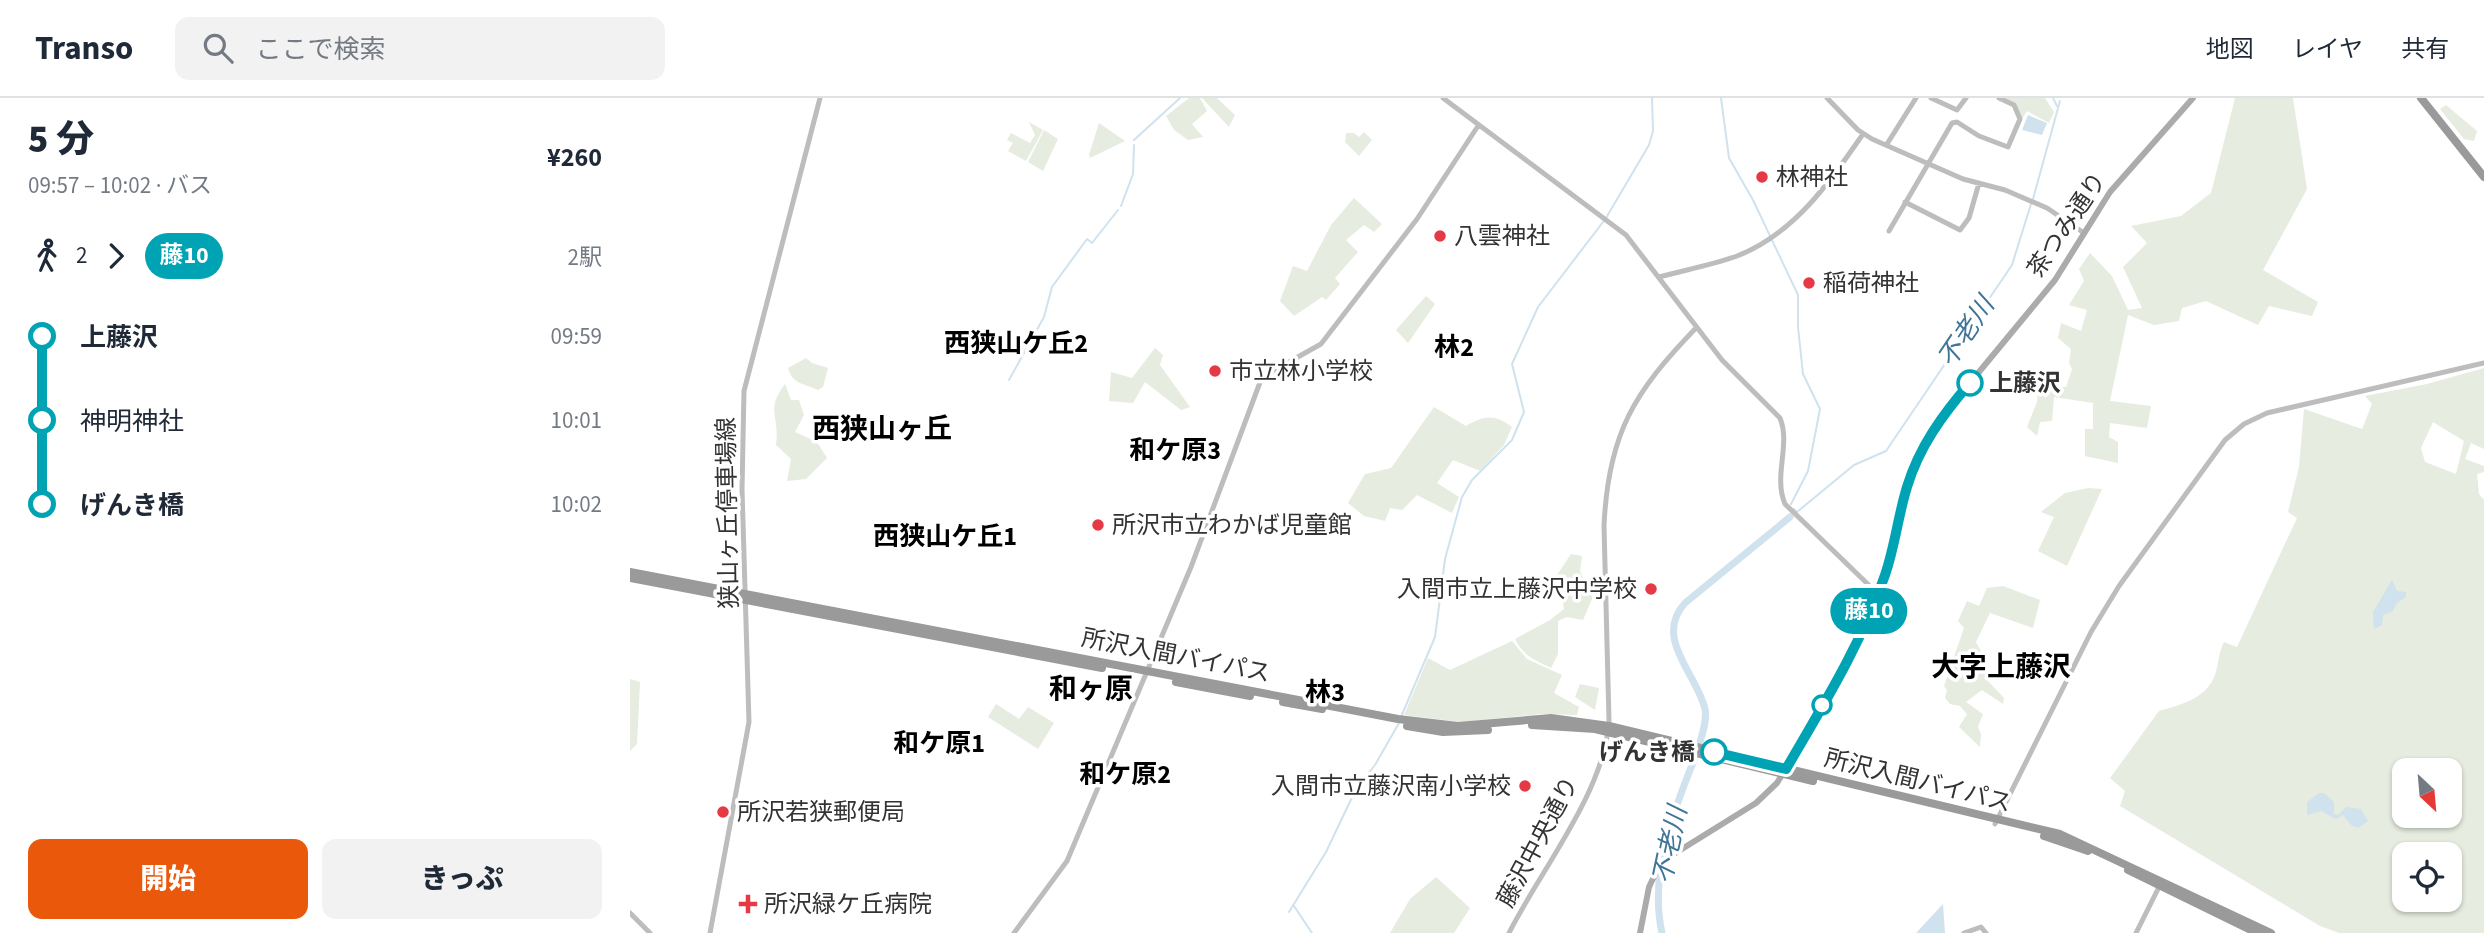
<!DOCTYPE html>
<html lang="ja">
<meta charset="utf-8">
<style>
body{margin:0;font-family:"Source Sans 3","Noto Sans JP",sans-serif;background:#f2f2f3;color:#1f2937;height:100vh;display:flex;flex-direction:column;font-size:26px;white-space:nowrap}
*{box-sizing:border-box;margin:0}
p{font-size:23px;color:#747a83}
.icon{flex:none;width:38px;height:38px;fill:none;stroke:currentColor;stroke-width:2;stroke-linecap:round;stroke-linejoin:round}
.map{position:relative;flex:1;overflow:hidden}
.side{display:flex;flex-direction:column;background:#fff;width:630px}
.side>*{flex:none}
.badge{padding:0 14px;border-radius:23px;font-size:24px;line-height:46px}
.needle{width:46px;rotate:154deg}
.controls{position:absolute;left:1762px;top:660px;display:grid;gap:14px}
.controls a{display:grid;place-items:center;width:70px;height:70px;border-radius:14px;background:#fff;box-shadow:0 2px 5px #0004;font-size:35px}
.map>.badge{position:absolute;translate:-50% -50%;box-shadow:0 0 0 4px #fff}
.legs{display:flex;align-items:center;gap:10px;height:77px;padding:0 28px;font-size:23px}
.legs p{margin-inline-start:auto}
.overview{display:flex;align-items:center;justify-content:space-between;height:119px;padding:0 28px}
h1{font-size:38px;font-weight:800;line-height:52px}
.primary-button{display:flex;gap:14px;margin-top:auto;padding:14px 28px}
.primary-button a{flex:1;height:80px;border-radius:14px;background:#ea580c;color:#fff;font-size:28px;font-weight:800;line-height:80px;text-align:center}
.primary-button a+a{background:#f2f2f3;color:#1f2937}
ul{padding:0 28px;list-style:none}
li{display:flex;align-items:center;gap:24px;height:84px;font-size:26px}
li i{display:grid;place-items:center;width:10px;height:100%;margin:0 9px;background:currentColor}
li i::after{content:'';width:18px;height:18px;margin:-9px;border:5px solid;border-radius:50%;background:#fff}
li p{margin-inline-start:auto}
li:first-child i{background:linear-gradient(#0000 50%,currentColor 0)}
li:last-child i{background:linear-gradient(currentColor 50%,#0000 0)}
header{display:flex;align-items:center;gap:42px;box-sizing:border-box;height:98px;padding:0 35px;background:#fff;border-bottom:2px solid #e0e1e3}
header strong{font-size:33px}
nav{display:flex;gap:38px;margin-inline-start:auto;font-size:24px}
.search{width:490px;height:63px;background:#f2f2f3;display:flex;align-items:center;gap:18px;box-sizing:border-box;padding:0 24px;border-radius:14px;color:#747a83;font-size:26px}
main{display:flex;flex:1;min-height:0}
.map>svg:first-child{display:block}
.green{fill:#e6ecdf;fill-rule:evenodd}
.water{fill:#cfe2ee}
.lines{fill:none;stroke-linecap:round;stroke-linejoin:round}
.stream{stroke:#cfe2ee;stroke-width:2}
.river{stroke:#cfe2ee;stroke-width:7}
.secondary{stroke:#bdbdbd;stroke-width:5}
.primary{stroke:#ababab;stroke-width:6}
.highway{stroke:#9a9a9a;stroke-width:8}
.line-1-casing{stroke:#fff;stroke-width:16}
.line-1{stroke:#00a3b4;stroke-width:10}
.poi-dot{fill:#e63946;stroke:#fff;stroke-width:2.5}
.stop-1-dot{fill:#fff;stroke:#00a3b4;stroke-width:3.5}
.labels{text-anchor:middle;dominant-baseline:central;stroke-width:7;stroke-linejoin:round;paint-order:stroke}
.poi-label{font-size:24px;fill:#333;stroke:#fff;text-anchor:start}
.street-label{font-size:24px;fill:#333;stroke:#fff}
.stop-label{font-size:24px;font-weight:bold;fill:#333;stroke:#fff;text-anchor:start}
.water-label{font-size:26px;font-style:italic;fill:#3f7597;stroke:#fff}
.neighbourhood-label{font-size:26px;font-weight:bold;fill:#000;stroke:#fff}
.quarter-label{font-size:28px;font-weight:bold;fill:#000;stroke:#fff}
</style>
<header>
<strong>Transo</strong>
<div class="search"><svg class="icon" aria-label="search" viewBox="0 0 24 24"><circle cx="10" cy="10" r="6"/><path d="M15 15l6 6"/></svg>ここで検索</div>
<nav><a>地図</a><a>レイヤ</a><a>共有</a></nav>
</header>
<main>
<section class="side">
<div class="overview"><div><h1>5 分</h1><p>09:57 – 10:02 · バス</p></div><b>¥260</b></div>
<div class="legs"><svg class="icon" aria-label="walk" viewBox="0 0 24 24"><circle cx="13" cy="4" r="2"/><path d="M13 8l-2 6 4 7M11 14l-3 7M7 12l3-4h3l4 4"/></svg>2<svg class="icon" aria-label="forward" viewBox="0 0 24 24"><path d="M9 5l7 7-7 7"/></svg><b class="badge" style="background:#00a3b4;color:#fff">藤10</b><p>2駅</p></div>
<ul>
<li><i style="color:#00a3b4"></i><b>上藤沢</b><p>09:59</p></li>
<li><i style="color:#00a3b4"></i><span>神明神社</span><p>10:01</p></li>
<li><i style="color:#00a3b4"></i><b>げんき橋</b><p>10:02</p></li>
</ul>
<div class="primary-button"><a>開始</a><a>きっぷ</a></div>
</section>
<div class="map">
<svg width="1854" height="835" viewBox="0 0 1854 835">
<rect width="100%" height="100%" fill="#fff"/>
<!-- green -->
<path class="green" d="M559,0H570L577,13L562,26L573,39L558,42L544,32L536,18Z
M572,0H587L605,17L599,29Z
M1374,0H1415L1424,14L1419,25L1397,13L1392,21L1386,6Z
M1605,0H1663L1677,91L1633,172L1688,204L1682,218L1639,208L1628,227L1576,203L1552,210L1549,223L1524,227L1498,217L1480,303L1521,308L1517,330L1480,325L1479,339L1488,344V365L1455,358V331H1463V305L1424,299L1422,323L1410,324L1407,338L1397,329L1407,304L1408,289H1436L1442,271L1439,265L1441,251L1428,240L1431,225L1451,233L1457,212L1439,207L1454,183L1449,171L1460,155L1482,178L1498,212L1512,210L1493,169L1517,145L1501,128L1551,118L1581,95Z
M1816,7L1847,33L1844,43L1834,41L1810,11Z
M399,24L413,32L396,63L378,53L383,45L377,42L381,35L400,45L405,37Z
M469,25L495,43L460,60L459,57Z
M414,32L428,41L413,73L398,64Z
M734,34L742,42L729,58L715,44L716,35H724L729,39Z
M724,100L752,126L744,134L734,127L716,142L728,154L705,180L710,186L696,202L692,199L664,218L650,203L663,168L677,173L701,127Z
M796,198L805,206L778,245L766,232Z
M525,250L533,257L530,267L560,309L551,312L515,284L503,305L479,303L481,274L502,280Z
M176,260L182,265L198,270L193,289L188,292C175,286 162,286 158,270Z
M1854,270V351L1841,345L1835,361L1854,368V374L1847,376L1849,396L1854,402V835H1709L1690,828L1490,708L1495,693L1480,680L1529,613C1550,607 1576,601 1585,577C1589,565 1588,556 1594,544L1607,549L1667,420L1658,414L1669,369L1674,311L1732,331L1742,306L1735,298L1797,286ZM1803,324L1834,343L1826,376L1795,364L1791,350ZM1774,672H1820V718H1774ZM1774,756H1820V802H1774Z
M155,286L161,302H169L174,317L165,334L187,344L197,360L176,381L157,383L161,361L146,347C150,318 135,312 155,286Z
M804,309L836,328C854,317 865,316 882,329L874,347L850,373L823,362L807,385L829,399L822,415L787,397L772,412L760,410L755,423L734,418L718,405L735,376L761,370Z
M1458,390L1472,391L1437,468L1408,453L1424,419L1411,414L1435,395Z
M941,456L952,458L950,473L958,491L971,490L972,494L962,501L953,522L937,519L928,523V556L921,570C905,562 893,558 885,541L920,522L934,511L933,504L922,496L919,489Z
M1373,488L1410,502L1403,530L1360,515L1346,544L1353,557L1342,554L1340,569L1359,574L1357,582L1374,600L1373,606L1352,592L1336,604L1353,616L1348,629L1351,636L1350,649L1329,629L1337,616L1330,608L1320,606L1315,600L1317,592L1314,588L1334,530L1328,523L1337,503L1349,508L1357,490Z
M882,543L897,561L932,577L924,595L949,609L947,617L912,616L831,624L774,617L798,560L820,572Z
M0,581L10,584L7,646L0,653Z
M950,586L969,590L965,612L945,599Z
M366,606L389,621L398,609L424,625L408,651L358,619Z
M806,779L840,810L824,835H760L780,801Z"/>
<!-- water -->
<path class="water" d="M1398,17L1417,25L1412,37L1392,32Z
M1762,482L1767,493L1776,494V499L1767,505L1762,514L1753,517L1752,527L1744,531L1743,514Z
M1689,695H1694L1704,704V716L1708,717L1716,709L1731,711L1738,723L1728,730L1721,727L1713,717L1706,721L1691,713L1677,717V704Z
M1313,806L1315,835H1286Z"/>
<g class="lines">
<!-- stream -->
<path class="stream" d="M1091,0L1099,60L1123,102L1168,197V229L1173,276L1190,311L1178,373L1161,406
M1423,0L1427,8
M504,42L550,0
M1403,101L1430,3
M491,108L503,76L504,47
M976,120L1019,47L1023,33L1022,0
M379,282L414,219L422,189L457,141L462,145L488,112
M1164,411L1167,414L1224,367L1256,353L1382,167L1401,106
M771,619L805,539L815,461L832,399L842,382L882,342L894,314L882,266L908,209L973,124
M664,808L682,835
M659,814L696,754L726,691L745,667L769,625"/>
<!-- river -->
<path class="river" d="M1070,644C1073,634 1077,622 1075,611C1067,576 1023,540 1055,505L1160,419
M1032,835C1019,777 1043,714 1064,662"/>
<!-- secondary -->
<path class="secondary" d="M813,0L996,137L1092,262L1150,320C1161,347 1143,378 1155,406L1247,495
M1197,0L1228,32L1242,41L1333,81L1375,92L1417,110L1454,135
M1301,0L1327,12L1336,0
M1257,46L1286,0
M1275,104L1330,132L1339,120L1349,85
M1259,133L1322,25L1327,24L1349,38L1378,49L1390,21L1384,7L1369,0
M1029,179C1055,172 1082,167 1107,158C1164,136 1200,84 1233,36
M1365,726L1461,534L1489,488L1595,342L1614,326L1637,315L1854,265
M0,815L20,835
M80,835L119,624L112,391L114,293L190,0
M384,835L437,763L561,469L632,279L691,246L787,121L848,28
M879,835C910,773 975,693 979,623L974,428C978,336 1004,294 1066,230
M1334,835L1351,829L1356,835
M1506,835L1531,785"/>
<!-- primary -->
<path class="primary" d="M1010,835L1019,789L1031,764L1126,705L1147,685L1159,665L1215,565L1252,485L1280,380L1311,320L1425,182L1480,94L1563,0"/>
<!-- highway -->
<path class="highway" d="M1791,0L1854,79
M0,474L768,621L828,628L921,620L979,628L1430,736L1641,835
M0,480L472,570
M546,584L620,598
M653,604L692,611
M902,627L965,631L1183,683
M777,628L813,634L858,632
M1414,738L1458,753
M1498,772L1627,835"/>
</g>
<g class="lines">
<defs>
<path id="line-1" d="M1084,654L1156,671C1192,609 1232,545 1255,477C1265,448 1268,418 1277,389C1289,349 1313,316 1340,285"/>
</defs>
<!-- line-1 casing -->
<use href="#line-1" class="line-1-casing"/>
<!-- line-1 -->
<use href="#line-1" class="line-1"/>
</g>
<!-- markers -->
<g class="poi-dot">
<circle cx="1132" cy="79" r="7"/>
<circle cx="810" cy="138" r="7"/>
<circle cx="1179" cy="185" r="7"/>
<circle cx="585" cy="273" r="7"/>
<circle cx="468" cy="427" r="7"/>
<circle cx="1021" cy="491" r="7"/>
<circle cx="895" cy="688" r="7"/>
<circle cx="93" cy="714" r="7"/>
<path d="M114.5 795.5h7v7h7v7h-7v7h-7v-7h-7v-7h7z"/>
</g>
<g class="stop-1-dot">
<circle cx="1340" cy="285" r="12"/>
<circle cx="1192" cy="607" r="9"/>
<circle cx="1084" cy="654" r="12"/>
</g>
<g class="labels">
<!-- poi labels -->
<g class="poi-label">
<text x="1146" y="79">林神社</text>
<text x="824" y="138">八雲神社</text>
<text x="1193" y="185">稲荷神社</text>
<text x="599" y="273">市立林小学校</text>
<text x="482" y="427">所沢市立わかば児童館</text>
<text x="1007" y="491" text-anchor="end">入間市立上藤沢中学校</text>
<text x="881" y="688" text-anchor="end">入間市立藤沢南小学校</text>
<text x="107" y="714">所沢若狭郵便局</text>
<text x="134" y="806">所沢緑ケ丘病院</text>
</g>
<!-- street labels -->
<g class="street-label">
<text transform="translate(1437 127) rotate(-56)">茶つみ通り</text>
<text transform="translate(98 415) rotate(-91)">狭山ヶ丘停車場線</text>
<text transform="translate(546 558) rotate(11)">所沢入間バイパス</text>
<text transform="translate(1288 683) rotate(14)">所沢入間バイパス</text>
<text transform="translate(908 744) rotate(-62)">藤沢中央通り</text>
</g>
<!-- stop labels -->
<g class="stop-label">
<text x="1359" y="285">上藤沢</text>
<text x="1065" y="654" text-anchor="end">げんき橋</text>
</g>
<!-- water labels -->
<g class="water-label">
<text transform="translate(1336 234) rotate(-56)">不老川</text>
<text transform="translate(1040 747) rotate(-78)">不老川</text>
</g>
<!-- neighbourhood labels -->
<g class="neighbourhood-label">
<text x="386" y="245">西狭山ケ丘2</text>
<text x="824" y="249">林2</text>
<text x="545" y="352">和ケ原3</text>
<text x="315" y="438">西狭山ケ丘1</text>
<text x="695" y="594">林3</text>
<text x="309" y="645">和ケ原1</text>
<text x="495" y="676">和ケ原2</text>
</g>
<!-- quarter labels -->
<g class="quarter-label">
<text x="252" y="331">西狭山ヶ丘</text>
<text x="1371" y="569">大字上藤沢</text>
<text x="461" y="591">和ヶ原</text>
</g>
</g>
</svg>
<div class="controls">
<a><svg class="needle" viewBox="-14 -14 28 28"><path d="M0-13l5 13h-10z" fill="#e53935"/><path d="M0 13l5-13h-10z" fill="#747a83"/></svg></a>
<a><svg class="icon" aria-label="locate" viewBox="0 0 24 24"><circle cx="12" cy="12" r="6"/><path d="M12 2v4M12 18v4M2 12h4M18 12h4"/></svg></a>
</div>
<b class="badge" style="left:1239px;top:513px;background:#00a3b4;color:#fff">藤10</b>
</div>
</main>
